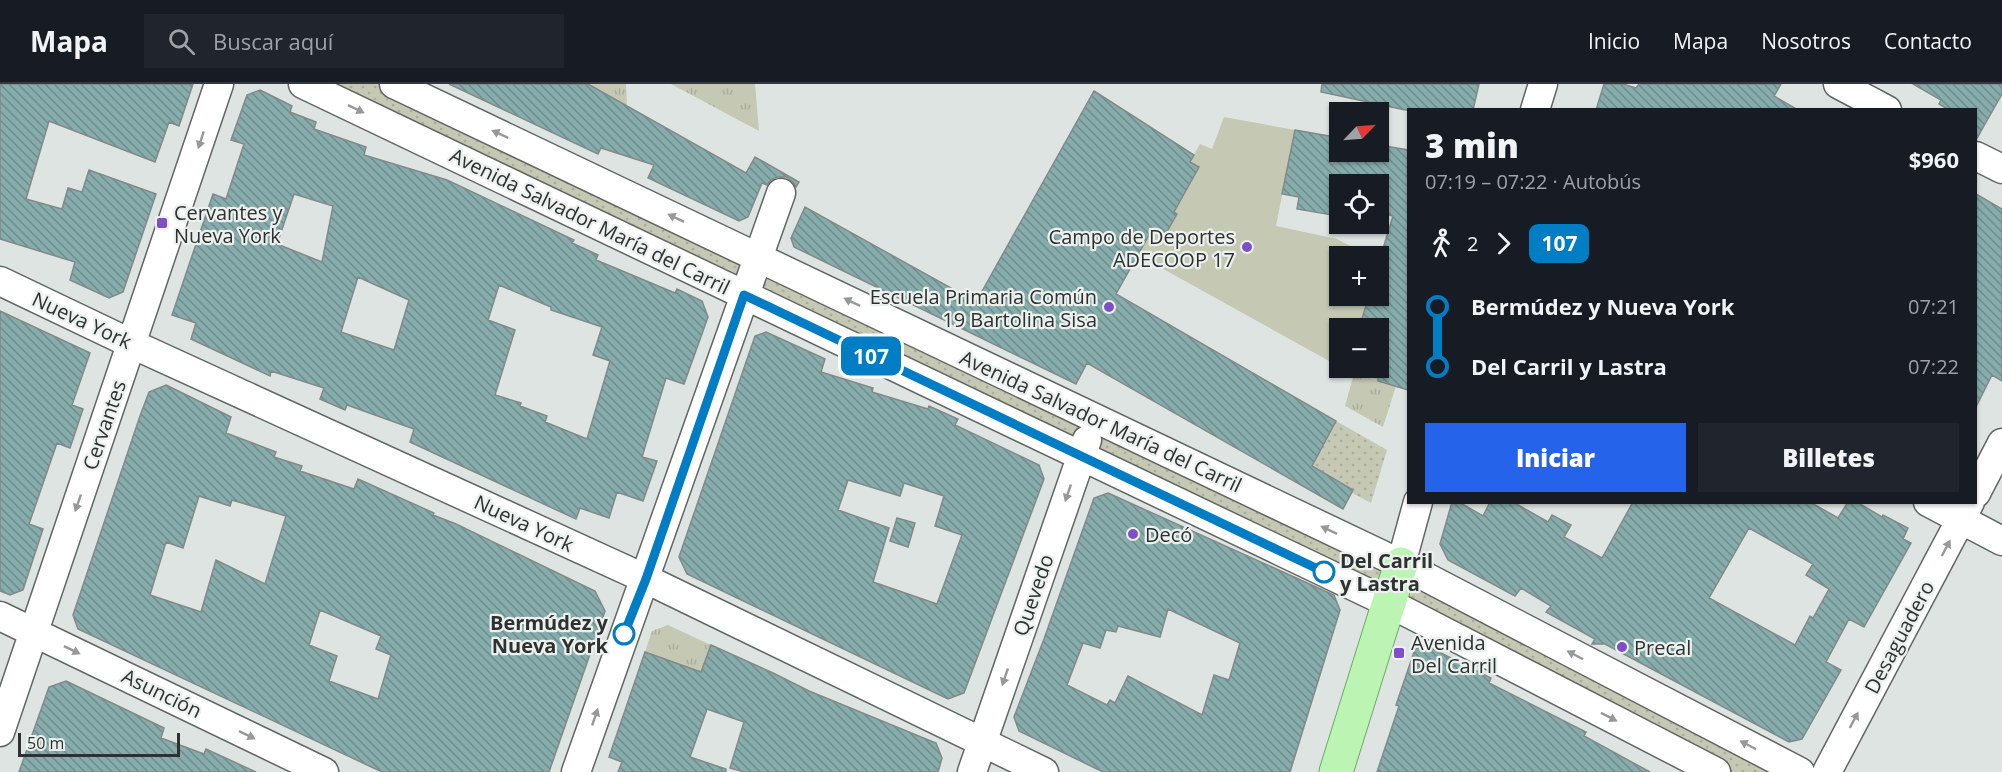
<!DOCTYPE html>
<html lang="es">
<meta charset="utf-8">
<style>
body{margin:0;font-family:"Open Sans",sans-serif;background:#20242c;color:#f1f3f6;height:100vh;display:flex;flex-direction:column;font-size:22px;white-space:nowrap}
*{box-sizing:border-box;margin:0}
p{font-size:20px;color:#9ea1a6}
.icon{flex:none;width:33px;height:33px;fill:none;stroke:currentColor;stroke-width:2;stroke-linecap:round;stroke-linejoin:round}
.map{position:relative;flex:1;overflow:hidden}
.details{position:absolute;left:1407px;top:24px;width:570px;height:396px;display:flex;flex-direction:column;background:#171b24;border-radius:0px;box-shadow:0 2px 4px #0004}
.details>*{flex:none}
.badge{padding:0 12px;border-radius:9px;font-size:21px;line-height:39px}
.needle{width:39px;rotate:65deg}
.tools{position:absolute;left:1329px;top:18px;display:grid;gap:12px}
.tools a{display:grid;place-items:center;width:60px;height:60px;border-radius:0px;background:#171b24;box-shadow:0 2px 4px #0004;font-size:30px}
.scale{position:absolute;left:18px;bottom:15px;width:162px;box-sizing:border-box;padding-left:6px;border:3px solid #2f3130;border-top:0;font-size:16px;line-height:21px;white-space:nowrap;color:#2f3130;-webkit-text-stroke:4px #ebf1ee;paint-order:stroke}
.map>.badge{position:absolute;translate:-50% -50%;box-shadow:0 0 0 3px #fff}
.legs{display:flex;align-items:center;gap:9px;height:66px;padding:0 18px;font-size:20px}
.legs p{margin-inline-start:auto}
.overview{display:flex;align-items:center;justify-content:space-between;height:102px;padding:0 18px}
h1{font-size:33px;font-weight:800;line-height:45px}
.button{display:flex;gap:12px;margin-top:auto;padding:12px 18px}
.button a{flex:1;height:69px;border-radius:0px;background:#2563eb;color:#fff;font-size:24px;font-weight:800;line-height:69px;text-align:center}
.button a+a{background:#20242c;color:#f1f3f6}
ul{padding:0 18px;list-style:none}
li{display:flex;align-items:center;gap:21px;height:60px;font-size:22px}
li i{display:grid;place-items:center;width:9px;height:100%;margin:0 8px;background:currentColor}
li i::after{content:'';width:15px;height:15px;margin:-8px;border:4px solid;border-radius:50%;background:#171b24}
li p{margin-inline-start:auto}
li:first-child i{background:linear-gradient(#0000 50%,currentColor 0)}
li:last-child i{background:linear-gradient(currentColor 50%,#0000 0)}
header{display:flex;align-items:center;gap:36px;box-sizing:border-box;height:84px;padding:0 30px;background:#171b24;border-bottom:2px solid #363941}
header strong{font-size:28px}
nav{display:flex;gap:33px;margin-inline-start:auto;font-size:21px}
.search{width:420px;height:54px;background:#20242c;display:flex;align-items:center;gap:15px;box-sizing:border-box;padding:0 21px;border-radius:0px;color:#9ea1a6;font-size:22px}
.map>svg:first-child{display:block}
.grass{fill:url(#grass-tufts)}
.park{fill:url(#park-dots)}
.pitch{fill:#c5c9b3}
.building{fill:url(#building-back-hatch);stroke:#838989;stroke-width:1.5;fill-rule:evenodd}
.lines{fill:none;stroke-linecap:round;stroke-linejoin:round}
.minor-casing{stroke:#616664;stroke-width:31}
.major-casing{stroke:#6dac65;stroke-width:35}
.minor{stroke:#fff;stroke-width:28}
.major{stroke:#bcf5b3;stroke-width:33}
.oneway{fill:#979898}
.line-1-casing{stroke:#fff;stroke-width:14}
.line-1{stroke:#007dc5;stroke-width:9}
.poi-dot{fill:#7f4fc7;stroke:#ebf1ee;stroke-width:2}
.stop-1-dot{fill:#fff;stroke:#007dc5;stroke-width:3}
.labels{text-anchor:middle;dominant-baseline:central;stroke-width:4.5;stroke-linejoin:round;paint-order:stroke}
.poi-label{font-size:20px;fill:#2f3130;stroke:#ebf1ee;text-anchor:start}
.street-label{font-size:20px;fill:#2f3130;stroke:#ebf1ee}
.stop-label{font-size:20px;font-weight:bold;fill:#2f3130;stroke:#ebf1ee;text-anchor:start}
</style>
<header>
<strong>Mapa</strong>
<div class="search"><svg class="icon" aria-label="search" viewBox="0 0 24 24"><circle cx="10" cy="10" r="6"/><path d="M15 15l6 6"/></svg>Buscar aquí</div>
<nav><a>Inicio</a><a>Mapa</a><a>Nosotros</a><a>Contacto</a></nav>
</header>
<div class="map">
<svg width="2002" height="688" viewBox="0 0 2002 688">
<defs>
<pattern id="grass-tufts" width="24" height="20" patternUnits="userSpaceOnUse" patternTransform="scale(1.5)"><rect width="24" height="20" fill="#c5c9b3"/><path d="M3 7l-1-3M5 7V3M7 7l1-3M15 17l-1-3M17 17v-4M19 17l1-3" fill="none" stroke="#aaad9a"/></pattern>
<pattern id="park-dots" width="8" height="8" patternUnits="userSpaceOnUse" patternTransform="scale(1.5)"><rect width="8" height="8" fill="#c5c9b3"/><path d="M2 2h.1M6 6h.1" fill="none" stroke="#aaad9a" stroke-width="1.8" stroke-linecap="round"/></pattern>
<pattern id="building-back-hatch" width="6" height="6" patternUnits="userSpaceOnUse" patternTransform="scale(1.5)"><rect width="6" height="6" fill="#86acab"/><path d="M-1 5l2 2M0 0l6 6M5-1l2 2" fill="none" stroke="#6e8d8c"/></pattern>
</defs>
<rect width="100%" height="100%" fill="#dee4e1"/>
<!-- grass -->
<path class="grass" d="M588,0H626L627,22Z
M671,0H755L759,47Z
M1354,289L1396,302L1383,343L1345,322Z
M668,541L711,561L701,588L645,568L652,547Z"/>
<!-- park -->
<path class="park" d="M303,0H394L1800,688H1716Z
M1336,337L1387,366L1371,419L1352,409L1353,406L1312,382Z"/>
<!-- pitch -->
<path class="pitch" d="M1224,33L1295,46L1276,142L1337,155L1370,172H1340V212H1378L1379,177L1408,194V298L1406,305L1340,284H1378V244H1340V283L1138,171L1153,144L1165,151L1177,130L1165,122L1186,107L1199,83L1190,78L1200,60L1212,65Z"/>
<!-- building -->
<path class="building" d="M0,0H193L179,42L169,38L155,78L49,37L26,115L62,125L68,104L82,108L89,86L156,110L123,208L109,214L70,196L75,178L0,155Z
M449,0H588L746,89L755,73L799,98L796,103L793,98L786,93H777L771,96L767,101L762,99L748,133L739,137L648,94L654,81L601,64L598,70Z
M1322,0H1479L1473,26H1405L1321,8Z
M1604,0H1623L1636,4L1639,0H1781L1774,12L1798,26H1596Z
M1913,0H2002V10L1976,56V26H1949L1939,20L1941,16Z
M260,6L292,22L290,28L316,38L314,45L366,63L364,71L447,96L574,156L572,159L598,171L596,176L675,209L677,205L702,217L708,233L684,300L666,294L642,373L657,377L643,417L617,408L609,434L580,424L576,435L410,358L414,345L347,321L345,326L320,315L324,304L271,287L270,292L191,255L196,239L172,231L213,110L226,115L244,60L231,56L247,11ZM294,110L333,122L322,178L277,160ZM358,193L409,216L394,266L341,248ZM499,201L551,223V226L602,243L593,271L610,277L587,355L545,338L547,332L520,322L521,319L495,311L515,246L488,236Z
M1094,7L1194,71L1190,78L1199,83L1174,128L1177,130L1165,151L1153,144L1116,210L1336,337L1312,382L1353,406L1343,425L1087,279L1076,300L794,163L791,154L805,123L976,218Z
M1295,46L1340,54V68H1378L1380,61L1408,66V306L1378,297V244H1359L1369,212H1378V181L1393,132L1378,129V100H1340V121L1334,119L1332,131L1297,125L1299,113L1282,110Z
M1976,110L2002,125V297L1992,291L1976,323Z
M0,227L90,269L72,321L83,325L70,364L57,359L29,440L43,445L23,506L10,511L0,507Z
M766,248L825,275L821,288L873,304L872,308L928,325L929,322L958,335L955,341L1039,381L1044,395L964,609L948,615L687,490L679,473L755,252ZM848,396L900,412L904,399L944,412L935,442L962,451L937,520L873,498L889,444L838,426Z
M166,301L231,333L226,349L276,368L274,373L302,382L300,387L354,405L358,395L434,429L433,431L456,440L595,507L605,527L549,688H382L78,545L73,531L140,332L149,308ZM199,412L230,422L232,416L286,432L265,500L216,476L201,528L150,511L166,458L183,464ZM320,526L381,552L376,565L391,571L378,615L329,597L337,572L309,561Z
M1108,409L1334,511L1340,526L1290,688H1103L1019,647L1014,633L1044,555L1094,414ZM1168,525L1240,559L1229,596L1214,591L1202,631L1128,592L1115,619L1110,616L1107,621L1067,601L1083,559L1100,564L1106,546L1116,548L1118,542L1160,553Z
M1452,418H1459L1483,432L1490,418H1513L1548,438L1552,431L1571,441L1564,453L1602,474L1633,418H1810L1838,434L1848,418H1857L1882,433L1883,431L1908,444L1903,455L1911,459L1864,543L1849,535L1826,578L1841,586L1802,655L1789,658L1605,560H1592L1595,555L1546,528L1551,522L1521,504L1515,512L1448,476L1440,460ZM1749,444L1813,480L1806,491L1829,505L1813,534L1810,532L1795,561L1709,514Z
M897,434L915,439L908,463L890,457Z
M711,561L773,589L809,607L936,659L942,674L938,688H744L730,684L744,638L707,625L690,673L726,685V688H618L622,678L609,673L645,568L701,588Z
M1425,561L1491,594L1489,599L1586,648L1584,652L1650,688H1377L1399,622L1396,621L1415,565Z
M66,597L164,644L161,654L204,670L206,665L256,688H19L49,603Z"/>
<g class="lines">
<defs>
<path id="minor" d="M303,0L1389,519L1716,688
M394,0L1401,480L1800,688
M1838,0L1887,26
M1535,26L1543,0
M1976,72L2002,85
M0,197L132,260L646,495L1044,688
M1976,409L2002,359
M1928,418L2002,457
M1401,480L1418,418
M0,532L324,688
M0,648L219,0
M576,688L781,109
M972,688L1087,356
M1827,688L1970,418"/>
<path id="major" d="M1336,688L1401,480"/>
</defs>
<!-- minor casing -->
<use href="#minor" class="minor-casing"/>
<!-- major casing -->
<use href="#major" class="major-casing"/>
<!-- minor -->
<use href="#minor" class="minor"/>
<!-- major -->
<use href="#major" class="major"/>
</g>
<!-- one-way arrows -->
<defs><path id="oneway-solid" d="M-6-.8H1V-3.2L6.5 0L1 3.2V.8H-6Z" transform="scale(1.5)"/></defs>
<g class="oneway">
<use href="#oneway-solid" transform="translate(356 25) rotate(26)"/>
<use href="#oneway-solid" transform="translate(500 50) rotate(-155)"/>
<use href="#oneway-solid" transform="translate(201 56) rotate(108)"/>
<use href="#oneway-solid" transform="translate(676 134) rotate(-154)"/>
<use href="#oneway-solid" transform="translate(852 218) rotate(-154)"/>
<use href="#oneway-solid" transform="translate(1068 409) rotate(109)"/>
<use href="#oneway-solid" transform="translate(78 419) rotate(109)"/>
<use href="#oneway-solid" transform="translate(1329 446) rotate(-154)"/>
<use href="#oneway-solid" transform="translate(1946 464) rotate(-62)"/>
<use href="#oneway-solid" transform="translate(72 566) rotate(26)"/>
<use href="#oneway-solid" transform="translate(1575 571) rotate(-152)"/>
<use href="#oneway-solid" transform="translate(1005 593) rotate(109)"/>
<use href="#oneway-solid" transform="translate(595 633) rotate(-71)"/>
<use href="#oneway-solid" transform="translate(1609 633) rotate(27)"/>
<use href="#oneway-solid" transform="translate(1854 636) rotate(-62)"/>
<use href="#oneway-solid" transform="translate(247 651) rotate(26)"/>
<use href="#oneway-solid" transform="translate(1748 661) rotate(-152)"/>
</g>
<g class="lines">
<defs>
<path id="line-1" d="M624,550L646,495L744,211L1324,488"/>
</defs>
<!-- line-1 casing -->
<use href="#line-1" class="line-1-casing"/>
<!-- line-1 -->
<use href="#line-1" class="line-1"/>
</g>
<!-- markers -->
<g class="poi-dot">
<rect x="156" y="133" width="12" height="12" rx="3"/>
<circle cx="1247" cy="163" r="6"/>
<circle cx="1109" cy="223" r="6"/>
<circle cx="1133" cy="450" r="6"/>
<circle cx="1622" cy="563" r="6"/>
<rect x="1393" y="563" width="12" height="12" rx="3"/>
</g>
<g class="stop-1-dot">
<circle cx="1324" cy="488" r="10"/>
<circle cx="624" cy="550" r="10"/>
</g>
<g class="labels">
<!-- poi labels -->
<g class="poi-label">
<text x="174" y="128">Cervantes y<tspan x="174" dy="23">Nueva York</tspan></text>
<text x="1235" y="152" text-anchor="end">Campo de Deportes<tspan x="1235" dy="23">ADECOOP 17</tspan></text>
<text x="1097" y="212" text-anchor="end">Escuela Primaria Común<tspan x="1097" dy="23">19 Bartolina Sisa</tspan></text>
<text x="1145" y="450">Decó</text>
<text x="1411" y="558">Avenida<tspan x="1411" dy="23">Del Carril</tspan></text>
<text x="1634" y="563">Precal</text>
</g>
<!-- street labels -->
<g class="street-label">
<text transform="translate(590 137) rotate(26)">Avenida Salvador María del Carril</text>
<text transform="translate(82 236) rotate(25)">Nueva York</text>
<text transform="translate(1101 337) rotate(25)">Avenida Salvador María del Carril</text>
<text transform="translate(104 341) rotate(-71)">Cervantes</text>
<text transform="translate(524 439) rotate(25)">Nueva York</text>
<text transform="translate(1033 511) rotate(-71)">Quevedo</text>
<text transform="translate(1899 553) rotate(-62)">Desaguadero</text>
<text transform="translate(162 609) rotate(26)">Asunción</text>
</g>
<!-- stop labels -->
<g class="stop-label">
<text x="1340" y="476">Del Carril<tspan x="1340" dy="23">y Lastra</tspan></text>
<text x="608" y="538" text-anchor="end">Bermúdez y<tspan x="608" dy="23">Nueva York</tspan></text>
</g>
</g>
</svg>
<div class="tools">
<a><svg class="needle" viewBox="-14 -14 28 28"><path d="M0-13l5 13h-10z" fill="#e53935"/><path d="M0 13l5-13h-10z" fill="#9ea1a6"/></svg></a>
<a><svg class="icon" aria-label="locate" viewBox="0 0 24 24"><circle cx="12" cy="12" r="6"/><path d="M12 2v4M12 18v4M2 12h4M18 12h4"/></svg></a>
<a>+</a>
<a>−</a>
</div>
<div class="scale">50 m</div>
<b class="badge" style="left:871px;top:272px;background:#007dc5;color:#fff">107</b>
<section class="details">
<div class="overview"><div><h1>3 min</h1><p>07:19 – 07:22 · Autobús</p></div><b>$960</b></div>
<div class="legs"><svg class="icon" aria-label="walk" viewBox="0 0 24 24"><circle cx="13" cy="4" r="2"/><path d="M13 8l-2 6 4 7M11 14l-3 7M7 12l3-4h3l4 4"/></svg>2<svg class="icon" aria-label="forward" viewBox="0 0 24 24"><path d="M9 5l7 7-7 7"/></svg><b class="badge" style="background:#007dc5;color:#fff">107</b></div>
<ul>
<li><i style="color:#007dc5"></i><b>Bermúdez y Nueva York</b><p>07:21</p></li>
<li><i style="color:#007dc5"></i><b>Del Carril y Lastra</b><p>07:22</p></li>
</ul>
<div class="button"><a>Iniciar</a><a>Billetes</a></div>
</section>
</div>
